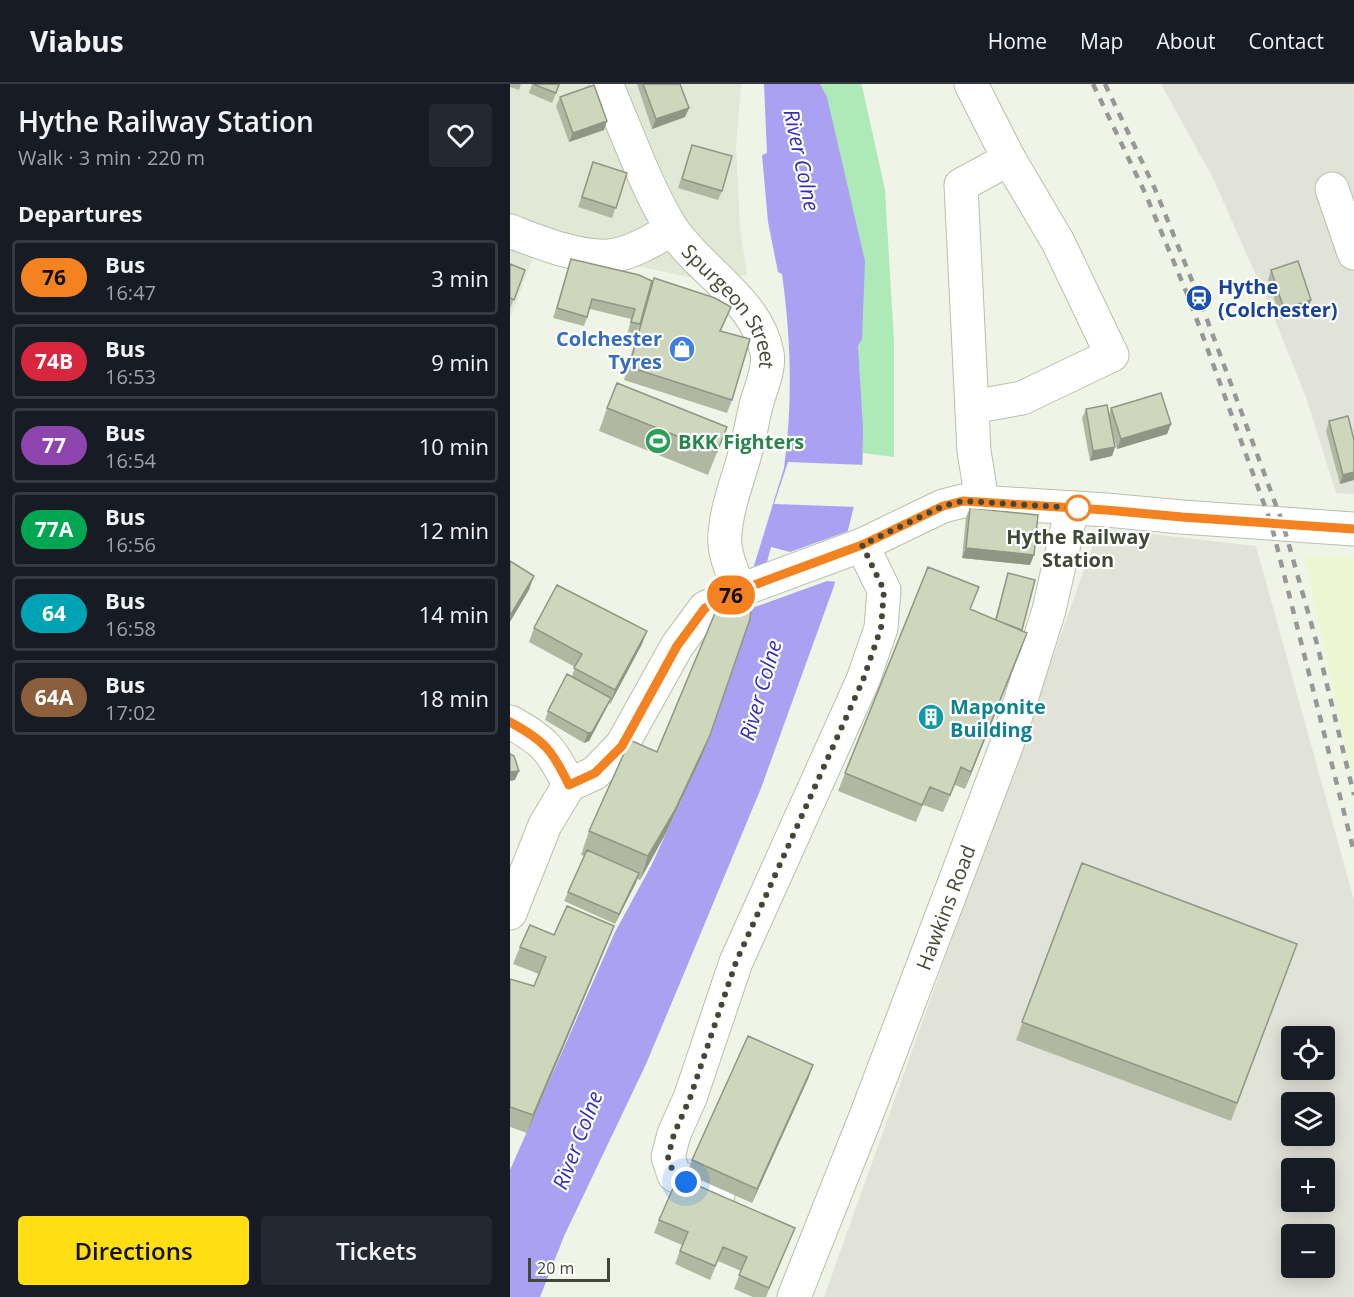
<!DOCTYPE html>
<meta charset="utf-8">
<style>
body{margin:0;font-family:"Open Sans",sans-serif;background:#242831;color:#f1f3f6;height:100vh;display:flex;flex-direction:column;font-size:22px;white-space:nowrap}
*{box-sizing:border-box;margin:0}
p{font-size:20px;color:#9ea1a6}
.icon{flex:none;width:33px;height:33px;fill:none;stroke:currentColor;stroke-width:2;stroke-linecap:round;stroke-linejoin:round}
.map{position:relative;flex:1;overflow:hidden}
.drawer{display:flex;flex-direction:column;background:#171b24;width:510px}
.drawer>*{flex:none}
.badge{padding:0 12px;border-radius:20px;font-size:21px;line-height:39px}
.fabs{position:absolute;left:771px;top:942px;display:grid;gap:12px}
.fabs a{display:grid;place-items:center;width:54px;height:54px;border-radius:6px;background:#171b24;box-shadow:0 3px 15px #0003;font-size:30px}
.scale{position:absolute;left:18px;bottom:15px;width:82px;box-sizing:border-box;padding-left:6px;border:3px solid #424836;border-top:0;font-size:16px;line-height:21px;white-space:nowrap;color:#424836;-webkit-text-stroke:4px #fff;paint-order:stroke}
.you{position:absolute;width:30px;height:30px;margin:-15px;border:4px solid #fff;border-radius:50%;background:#1a73e8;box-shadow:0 0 0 9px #1a73e833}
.map>.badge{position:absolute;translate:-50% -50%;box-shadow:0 0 0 3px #fff}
h2{padding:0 18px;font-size:22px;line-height:54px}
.round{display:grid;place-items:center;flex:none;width:63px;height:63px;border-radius:6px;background:#242831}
.headline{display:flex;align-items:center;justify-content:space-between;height:102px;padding:0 18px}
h1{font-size:28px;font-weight:600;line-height:45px}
.primary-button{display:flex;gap:12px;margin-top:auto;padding:12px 18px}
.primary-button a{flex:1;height:69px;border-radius:6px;background:#ffde13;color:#111;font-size:24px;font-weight:600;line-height:69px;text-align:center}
.primary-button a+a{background:#242831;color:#f1f3f6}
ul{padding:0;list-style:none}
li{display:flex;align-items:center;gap:18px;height:75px;margin:0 12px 9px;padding:0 6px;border:3px solid #363941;border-radius:6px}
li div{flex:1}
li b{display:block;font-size:22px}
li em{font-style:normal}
li .badge{min-width:66px;font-weight:700;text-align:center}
header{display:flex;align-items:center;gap:36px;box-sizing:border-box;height:84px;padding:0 30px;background:#171b24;border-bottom:2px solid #363941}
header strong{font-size:28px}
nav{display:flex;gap:33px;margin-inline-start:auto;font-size:21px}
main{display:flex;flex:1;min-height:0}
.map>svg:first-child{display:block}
.residential{fill:#e1e8d5}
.commercial{fill:#ecf7d1}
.industrial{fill:#e1e3d9;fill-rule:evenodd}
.green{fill:#aeeab8}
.water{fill:#aaa1f3}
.pier{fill:#eff4e7}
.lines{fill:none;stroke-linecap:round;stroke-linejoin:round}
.minor-casing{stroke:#b8c0a9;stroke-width:35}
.minor{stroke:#fff;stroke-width:33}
.rail{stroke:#979797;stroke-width:4.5;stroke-dasharray:8 8;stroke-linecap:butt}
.wall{fill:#b1b8a2}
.shaded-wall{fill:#909684}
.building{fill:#ced6bc;stroke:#909684;stroke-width:1.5}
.line-casing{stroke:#fff;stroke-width:14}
.line{stroke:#f58220;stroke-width:9}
.walk{stroke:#424836;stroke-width:6;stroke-dasharray:0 10.8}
.stop-dot{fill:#fff;stroke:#f58220;stroke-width:3}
.labels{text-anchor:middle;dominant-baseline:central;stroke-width:4.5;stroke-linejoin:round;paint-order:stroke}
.transit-label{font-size:20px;font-weight:bold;fill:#164399;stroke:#fff;text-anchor:start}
.street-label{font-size:20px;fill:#424836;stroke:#fff}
.shop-label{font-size:20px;font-weight:bold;fill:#366cbe;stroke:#fff;text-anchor:end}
.leisure-label{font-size:20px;font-weight:bold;fill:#27864d;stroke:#fff;text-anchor:start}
.stop-label{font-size:20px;font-weight:bold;fill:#424836;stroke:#fff}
.culture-label{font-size:20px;font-weight:bold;fill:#0d838f;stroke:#fff;text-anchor:start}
.water-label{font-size:21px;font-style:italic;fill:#3c2ab8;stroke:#fff}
</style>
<header>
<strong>Viabus</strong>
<nav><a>Home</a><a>Map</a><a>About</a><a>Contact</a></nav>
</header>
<main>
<section class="drawer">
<div class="headline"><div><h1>Hythe Railway Station</h1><p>Walk · 3 min · 220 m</p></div><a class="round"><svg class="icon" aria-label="heart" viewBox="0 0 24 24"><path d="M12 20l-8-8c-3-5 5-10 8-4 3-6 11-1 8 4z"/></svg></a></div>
<h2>Departures</h2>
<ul>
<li><span class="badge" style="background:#f58220;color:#111">76</span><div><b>Bus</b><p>16:47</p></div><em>3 min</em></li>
<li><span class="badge" style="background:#d7263d;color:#fff">74B</span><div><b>Bus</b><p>16:53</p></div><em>9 min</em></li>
<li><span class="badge" style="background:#8e44ad;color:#fff">77</span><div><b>Bus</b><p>16:54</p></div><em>10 min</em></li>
<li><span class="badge" style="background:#00a651;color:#fff">77A</span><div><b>Bus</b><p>16:56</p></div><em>12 min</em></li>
<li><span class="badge" style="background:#00a3b4;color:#fff">64</span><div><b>Bus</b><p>16:58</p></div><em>14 min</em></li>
<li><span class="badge" style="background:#8b5e3c;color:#fff">64A</span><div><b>Bus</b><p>17:02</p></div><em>18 min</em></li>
</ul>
<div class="primary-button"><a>Directions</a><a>Tickets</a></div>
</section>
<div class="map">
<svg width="844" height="1213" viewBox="0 0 844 1213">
<rect width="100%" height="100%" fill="#eff4e7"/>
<!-- residential -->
<path class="residential" d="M0,0H231L226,64L230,143L237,191L187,195L63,168L29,158L0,234Z"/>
<!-- commercial -->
<path class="commercial" d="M794,471L844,473V700Z"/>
<!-- industrial -->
<path class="industrial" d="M651,0H844V410L826,409L796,313L756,214L703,94Z
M589,444L746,462L844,816V1213H314ZM782,952H814V986H782ZM782,1018H814V1052H782ZM782,1084H814V1118H782ZM782,1150H814V1184H782Z"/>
<!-- green -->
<path class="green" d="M299,0H351L353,6L375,106L384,257V373L353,369L352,390L323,502L251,704L136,980L54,1152L30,1213H14L299,560Z"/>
<!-- water -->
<path class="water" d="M254,0H310L317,13L355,177L352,255L348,262L353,345L352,390L324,502L251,704L175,887L136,980L54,1152L30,1213H0V1086L105,848L141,782L173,713L274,384C283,319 281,255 272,190L268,188L258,138L252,71L257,69Z"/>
<!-- pier -->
<path class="pier" d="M278,378L355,381L347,423L264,420Z
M341,446L328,498L317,497L245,523L261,463L280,468Z"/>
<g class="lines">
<defs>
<g id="minor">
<path id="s1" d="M96,0C116,45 136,104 162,145C191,188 247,216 257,269C260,285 251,303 247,318C243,332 241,347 237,362C230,391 217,420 215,450C213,469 223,490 230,507"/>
<path d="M461,0L499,75L451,101L464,367L472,417"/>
<path d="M822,105L844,169"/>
<path d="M0,147C29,158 67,174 99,172C119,171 145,155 162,145"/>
<path d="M462,323L512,314L602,271L548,158L499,75"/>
<path d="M0,638C35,657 42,666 59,701"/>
<path d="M0,829L35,741L59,701L85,689L112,661L167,562L195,524L236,504L352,461L433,422L453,417L596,426L672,433L844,445"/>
<path d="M208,1112L164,1091L158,1073L164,1050L180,1014L226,878L353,596L371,544L374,506L352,461"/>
<path id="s2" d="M284,1213L356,1032L497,660L539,526L562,424"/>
</g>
</defs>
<!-- minor casing -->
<use href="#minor" class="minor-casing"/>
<!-- minor -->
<use href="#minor" class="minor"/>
<!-- rail -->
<path class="rail" d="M583,0L636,111L680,217L761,439L844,768
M595,0L645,105L689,214L773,440L807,560L844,711"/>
</g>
<!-- wall -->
<path class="wall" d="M0,0H11L9,6L0,3Z
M22,0H50L42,19L19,9Z
M127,0H170L179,24L175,33L142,45Z
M50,13L97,37L94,46L59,58L46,22Z
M182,61L212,107L208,116L168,104Z
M83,78L117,89L102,134L68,123Z
M61,175L129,191L130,240L126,250L118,248L121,235L80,225L74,242L43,234Z
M0,180L15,186L0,225Z
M761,186L801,216L798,226L771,235L758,196Z
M144,194L221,223L211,247L222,316L217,329L114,296L139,208Z
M97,324L217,343L198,391L89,347Z
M601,324L661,340L657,350L607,365L603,351L605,363L602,372L580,377L572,334L576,325L599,330Z
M819,337L844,356V396L830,400L816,347Z
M460,424L520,481L452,474L456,433Z
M498,489L512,546L517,549L455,705L445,701L433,728L413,721L406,738L328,707L335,689L485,535Z
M24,544L132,560L100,620L99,619L79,657L74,659L35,636L38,627L62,592L65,583L19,558Z
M147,668L191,674L156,749L130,796L127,795L105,840L54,817L74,772L71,771L79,747Z
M572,779L787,860L721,1037L506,956Z
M104,842L97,860L17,1049L0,1043V895L24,902L29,890L3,880L10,863L44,851Z
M303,981L298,995L242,1119L177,1090L182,1076Z
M149,1136L285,1144L256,1213H243L224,1205L231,1187L208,1177L200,1196L165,1180L172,1161L144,1149Z"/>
<!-- shaded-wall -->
<path class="shaded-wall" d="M179,24L175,33L142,45L146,35Z
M97,37L94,46L59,58L63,49Z
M801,216L798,226L771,235L774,225Z
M661,340L657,350L607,365L611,355Z
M605,363L602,372L580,377L583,367Z
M844,388V396L830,400L833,391Z
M456,464L524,471L520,481L452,474Z
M24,492L19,506L0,538V532Z
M137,547L132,560L100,620L105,606Z
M517,549L511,566L455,705L461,688Z
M101,614L97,623L79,657L74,659L78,649Z
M200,651L191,674L156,749L130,796L138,772Z
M9,687L5,696L0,697V688Z
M129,789L126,799L105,840L109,830Z
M104,842L97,860L17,1049L23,1031Z
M303,981L298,995L242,1119L247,1105Z"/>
<!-- building -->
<path class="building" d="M23,0H49L46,9Z
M133,0H170L179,24L146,35Z
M84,1L97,37L63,49L50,13Z
M182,61L222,72L212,107L172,95Z
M83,78L117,89L106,124L72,113Z
M61,175L129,191L142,197L130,240L121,238L125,225L82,215L77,233L47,224Z
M788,177L801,216L774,225L761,186Z
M0,180L15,186L4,216L0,214Z
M144,194L205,214L221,223L210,247L240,255L222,316L119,283Z
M107,299L217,343L207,368L97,324Z
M651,309L661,340L611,355L601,324Z
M597,321L605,363L583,367L576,325Z
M838,332L844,356V388L833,391L819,337Z
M460,424L528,431L524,471L456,464Z
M0,477L24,492L0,532Z
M418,483L469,503L460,525L517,549L461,688L451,683L440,711L420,703L412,721L335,689Z
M498,489L525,496L512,546L486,536Z
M47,501L137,547L105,606L64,584L72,570L24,544Z
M222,511L229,512L235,517L241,525L240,535L200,651L165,726L138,772L79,747L120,656L147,668L208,522L214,514Z
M57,590L101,614L82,648L78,649L38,627Z
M0,670L4,672L9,687L0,688Z
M77,766L129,789L109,830L58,808Z
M572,779L787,860L727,1019L512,938Z
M57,822L104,842L23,1031L0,1023V895L24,902L36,873L10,863L20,841L44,851Z
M238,952L303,981L247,1105L182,1076Z
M168,1093L285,1144L259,1204L229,1191L237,1173L213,1163L205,1182L170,1167L178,1148L149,1136Z"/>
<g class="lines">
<defs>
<path id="line" d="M0,638C35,657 42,666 59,701L85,689L112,662L167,562L195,524L236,504L352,461L433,422L453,417L596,426L672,433L844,445"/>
</defs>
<!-- line casing -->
<use href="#line" class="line-casing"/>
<!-- line -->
<use href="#line" class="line"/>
<!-- walk -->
<path class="walk" d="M176,1098L164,1091L158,1073L164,1050L180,1014L226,878L353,596L371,544L374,506L352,461L433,422L453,417L568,424"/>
</g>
<!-- icons -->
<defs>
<symbol id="station-disc" viewBox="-11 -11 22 22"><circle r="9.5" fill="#1a4fb4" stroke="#fff"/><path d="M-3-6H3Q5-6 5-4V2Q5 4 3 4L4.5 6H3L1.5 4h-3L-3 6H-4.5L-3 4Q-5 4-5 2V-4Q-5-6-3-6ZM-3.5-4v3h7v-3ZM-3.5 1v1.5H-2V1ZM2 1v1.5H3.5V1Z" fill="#fff"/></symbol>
<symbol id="shop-disc" viewBox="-11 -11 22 22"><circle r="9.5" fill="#3f7fe0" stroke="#fff"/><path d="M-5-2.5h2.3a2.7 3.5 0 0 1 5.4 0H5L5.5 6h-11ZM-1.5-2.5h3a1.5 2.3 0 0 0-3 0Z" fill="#fff"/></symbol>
<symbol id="stadium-disc" viewBox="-11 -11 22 22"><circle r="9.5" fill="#2e9e5b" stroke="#fff"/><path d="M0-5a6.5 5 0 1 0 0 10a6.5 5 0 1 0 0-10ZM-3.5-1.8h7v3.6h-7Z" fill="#fff"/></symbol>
<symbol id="building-disc" viewBox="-11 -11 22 22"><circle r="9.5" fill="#0f9aa8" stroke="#fff"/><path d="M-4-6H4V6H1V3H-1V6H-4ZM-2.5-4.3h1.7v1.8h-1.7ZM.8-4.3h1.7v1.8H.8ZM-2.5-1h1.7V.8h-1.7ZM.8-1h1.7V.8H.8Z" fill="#fff"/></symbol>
</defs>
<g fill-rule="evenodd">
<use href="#station-disc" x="674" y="199" width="30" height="30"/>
<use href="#shop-disc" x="157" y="250" width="30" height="30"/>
<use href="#stadium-disc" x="133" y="342" width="30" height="30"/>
<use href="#building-disc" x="406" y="618" width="30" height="30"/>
</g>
<!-- markers -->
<circle class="stop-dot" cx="568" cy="424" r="12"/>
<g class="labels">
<!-- transit labels -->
<g class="transit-label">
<text x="708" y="202">Hythe<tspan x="708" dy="23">(Colchester)</tspan></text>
</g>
<!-- street labels -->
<g class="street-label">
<text stroke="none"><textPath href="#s1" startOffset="258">Spurgeon Street</textPath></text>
<text stroke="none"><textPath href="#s2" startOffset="418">Hawkins Road</textPath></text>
</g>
<!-- shop labels -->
<g class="shop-label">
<text x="152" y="254">Colchester<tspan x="152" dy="23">Tyres</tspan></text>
</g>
<!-- leisure labels -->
<g class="leisure-label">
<text x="168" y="357">BKK Fighters</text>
</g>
<!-- stop labels -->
<g class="stop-label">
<text x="568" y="452">Hythe Railway<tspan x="568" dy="23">Station</tspan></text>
</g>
<!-- culture labels -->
<g class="culture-label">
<text x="440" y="622">Maponite<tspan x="440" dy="23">Building</tspan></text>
</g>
<!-- water labels -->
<g class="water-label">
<text transform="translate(292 76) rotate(78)">River Colne</text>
<text transform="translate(250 606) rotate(-74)">River Colne</text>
<text transform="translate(67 1056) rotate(-69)">River Colne</text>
</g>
</g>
</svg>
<div class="fabs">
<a><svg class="icon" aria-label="locate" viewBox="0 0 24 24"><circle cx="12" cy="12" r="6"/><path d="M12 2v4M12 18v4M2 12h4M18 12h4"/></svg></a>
<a><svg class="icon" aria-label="layers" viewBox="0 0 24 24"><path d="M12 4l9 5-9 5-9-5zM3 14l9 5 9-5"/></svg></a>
<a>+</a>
<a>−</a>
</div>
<div class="scale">20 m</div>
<div class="you" style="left:176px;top:1098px"></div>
<b class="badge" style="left:221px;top:511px;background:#f58220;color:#111">76</b>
</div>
</main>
